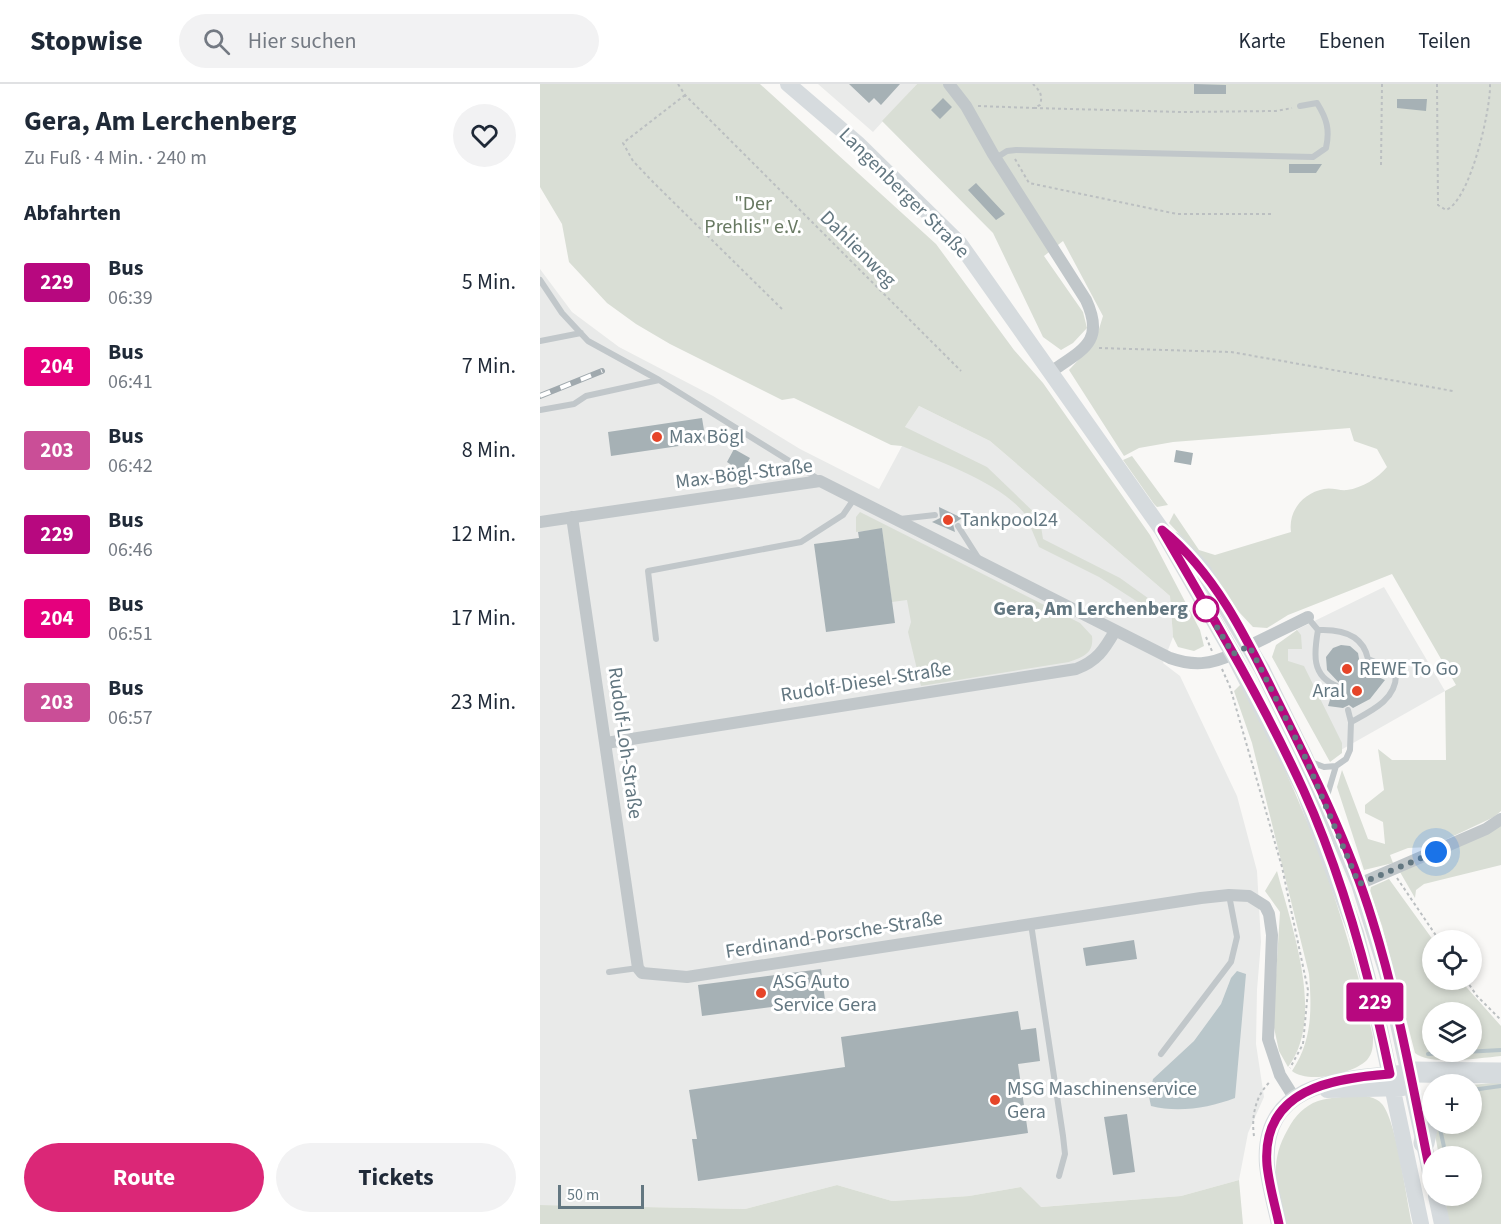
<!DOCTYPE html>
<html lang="de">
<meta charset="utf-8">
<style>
body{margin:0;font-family:"Source Sans 3",sans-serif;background:#f2f2f3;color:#1f2937;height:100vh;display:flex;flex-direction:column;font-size:22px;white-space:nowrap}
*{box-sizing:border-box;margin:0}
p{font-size:20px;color:#747a83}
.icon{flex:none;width:33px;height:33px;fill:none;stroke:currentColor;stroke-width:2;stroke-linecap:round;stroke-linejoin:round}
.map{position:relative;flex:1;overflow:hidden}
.drawer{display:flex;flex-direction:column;background:#fff;width:540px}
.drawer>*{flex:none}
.badge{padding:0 12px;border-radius:4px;font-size:21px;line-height:39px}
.tools{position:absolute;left:882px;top:846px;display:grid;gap:12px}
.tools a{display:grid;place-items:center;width:60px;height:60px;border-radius:50%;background:#fff;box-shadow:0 3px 9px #0003;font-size:30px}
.scale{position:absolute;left:18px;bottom:15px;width:86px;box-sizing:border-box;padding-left:6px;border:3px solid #637781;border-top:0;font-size:16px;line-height:21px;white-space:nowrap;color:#637781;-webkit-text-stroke:4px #fff;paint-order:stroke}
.you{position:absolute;width:30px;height:30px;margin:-15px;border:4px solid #fff;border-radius:50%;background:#1a73e8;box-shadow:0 0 0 9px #1a73e833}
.map>.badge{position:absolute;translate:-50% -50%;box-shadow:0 0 0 3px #fff}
h2{padding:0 24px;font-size:22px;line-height:54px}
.round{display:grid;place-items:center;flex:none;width:63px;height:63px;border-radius:32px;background:#f2f2f3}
.summary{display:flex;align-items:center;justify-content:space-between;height:102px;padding:0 24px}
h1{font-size:28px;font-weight:700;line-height:45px}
.primary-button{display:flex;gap:12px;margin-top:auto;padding:12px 24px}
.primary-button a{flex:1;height:69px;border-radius:36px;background:#db2777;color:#fff;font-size:24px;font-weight:700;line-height:69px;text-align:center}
.primary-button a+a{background:#f2f2f3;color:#1f2937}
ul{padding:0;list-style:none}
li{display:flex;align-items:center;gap:18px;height:84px;padding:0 24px}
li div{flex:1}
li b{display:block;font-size:22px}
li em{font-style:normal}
li .badge{min-width:66px;font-weight:700;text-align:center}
header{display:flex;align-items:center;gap:36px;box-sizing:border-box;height:84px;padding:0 30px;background:#fff;border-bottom:2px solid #e0e1e3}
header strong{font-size:28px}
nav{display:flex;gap:33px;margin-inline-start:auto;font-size:21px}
.search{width:420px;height:54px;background:#f2f2f3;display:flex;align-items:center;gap:15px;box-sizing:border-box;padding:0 21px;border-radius:33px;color:#747a83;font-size:22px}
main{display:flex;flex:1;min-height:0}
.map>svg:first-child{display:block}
.built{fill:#e9eae9}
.green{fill:#d9ded5;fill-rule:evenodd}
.water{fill:#b9c6ca}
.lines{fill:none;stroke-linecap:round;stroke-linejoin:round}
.stream{stroke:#b9c6ca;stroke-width:4}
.building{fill:#a6b1b5}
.path{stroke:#bbbfc1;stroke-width:2;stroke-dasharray:3 3;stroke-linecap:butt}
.service{stroke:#c1c7ca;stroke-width:6}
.minor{stroke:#c1c7ca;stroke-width:12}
.secondary{stroke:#d6dbde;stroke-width:16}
.motorway{stroke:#d6dbde;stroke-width:21}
.rail-casing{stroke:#a0a9ae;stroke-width:6}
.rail{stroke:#fff;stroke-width:4;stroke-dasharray:11;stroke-linecap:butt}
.line-casing{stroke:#fff;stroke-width:14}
.line{stroke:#b7087f;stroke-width:9}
.walk{stroke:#637781;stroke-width:6;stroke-dasharray:0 10.8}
.poi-dot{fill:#e64529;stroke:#fff;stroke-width:2}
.stop-dot{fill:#fff;stroke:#b7087f;stroke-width:3}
.labels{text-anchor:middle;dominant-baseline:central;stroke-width:6;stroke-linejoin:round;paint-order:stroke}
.street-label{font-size:20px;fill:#637781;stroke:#fff}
.park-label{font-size:20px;fill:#687962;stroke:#fff}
.poi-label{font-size:20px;fill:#637781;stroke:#fff;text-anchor:start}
.stop-label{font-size:20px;font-weight:bold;fill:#637781;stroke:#fff;text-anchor:end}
</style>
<header>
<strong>Stopwise</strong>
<div class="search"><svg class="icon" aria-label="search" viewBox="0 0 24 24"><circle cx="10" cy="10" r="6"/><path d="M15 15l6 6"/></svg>Hier suchen</div>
<nav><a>Karte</a><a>Ebenen</a><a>Teilen</a></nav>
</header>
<main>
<section class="drawer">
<div class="summary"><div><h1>Gera, Am Lerchenberg</h1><p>Zu Fuß · 4 Min. · 240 m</p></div><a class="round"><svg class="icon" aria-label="heart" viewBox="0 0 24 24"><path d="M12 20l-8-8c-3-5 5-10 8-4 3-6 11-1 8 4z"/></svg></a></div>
<h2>Abfahrten</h2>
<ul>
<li><span class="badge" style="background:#b7087f;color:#fff">229</span><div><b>Bus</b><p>06:39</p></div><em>5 Min.</em></li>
<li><span class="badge" style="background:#e5007d;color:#fff">204</span><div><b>Bus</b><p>06:41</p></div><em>7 Min.</em></li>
<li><span class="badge" style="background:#ca4e97;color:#fff">203</span><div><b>Bus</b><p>06:42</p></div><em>8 Min.</em></li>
<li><span class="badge" style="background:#b7087f;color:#fff">229</span><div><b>Bus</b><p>06:46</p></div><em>12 Min.</em></li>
<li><span class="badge" style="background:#e5007d;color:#fff">204</span><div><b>Bus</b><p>06:51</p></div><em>17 Min.</em></li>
<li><span class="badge" style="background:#ca4e97;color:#fff">203</span><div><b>Bus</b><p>06:57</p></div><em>23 Min.</em></li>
</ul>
<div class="primary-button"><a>Route</a><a>Tickets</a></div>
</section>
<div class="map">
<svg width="961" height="1140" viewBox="0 0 961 1140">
<rect width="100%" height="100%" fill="#f9f8f6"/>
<!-- built -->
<path class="built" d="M278,0H377L333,48Z
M0,185L32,228L79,263L173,312L260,365L339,405L362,362L365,343L379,322L450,357L630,512L633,553L623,579L640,592L697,712L717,787L721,858L717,906L716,960L724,1013L708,1049L699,1096L641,1112L500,1123L481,1103L429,1112L352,1117L297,1101L205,1125L0,1121Z
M844,503L905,607L792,671L736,565L758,545Z"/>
<!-- green -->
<path class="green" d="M0,0H220L396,160L474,266L503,299L610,451L660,546L664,562L654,567L638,563L633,553L630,512L450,357L379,322L365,343L447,383L502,436L491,440C473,402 399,378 362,362L351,361L254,314L242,316L130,260L96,240L67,219L29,178L22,140L0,103Z
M377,0H961V727L954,733L890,763L868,764L850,771L853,779L824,786L797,703L802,686L828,755L845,760L843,738L825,729V721L844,706L838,665L852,676H906L905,607L916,601L852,490L748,531L727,544L713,543L698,527L660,472L629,439L634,429L659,466L675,471L751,448C748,427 763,409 784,405C791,403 800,407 807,406C822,404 838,394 847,383L837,365L814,357L810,344L633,358L599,364L584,372L529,286L555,258L563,232L523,157L504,172L543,228L547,244L533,259L521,266L503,253L453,149L342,37Z
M592,372L628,421L617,423L614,420L583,376Z
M320,428L540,539L552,552C554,569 544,573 529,578L381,602L368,548L371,538L367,516L352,518L342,445L316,448V433Z
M501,442L503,455L580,494L619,522L618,531L559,493L499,463L491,444Z
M757,546L761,551L762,565H748V577L764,582L802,659V669L790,678L732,573L736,561Z
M701,600C764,711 805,829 833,953C833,962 833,969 827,976C813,990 768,1000 752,987C772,957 772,926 769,890L712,659L694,607Z
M961,741V781L884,800L876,806L875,814L860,788Z
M737,787C751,842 786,933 748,983L739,967L733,939L740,828L725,807Z
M849,795L893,856L892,896H920L961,942V972C940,974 891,982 875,969L842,842L830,808L831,803ZM892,928H932V968H892Z
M961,998V1140H908L905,1112H932V1072H899L893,1040H932V1001Z
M816,1012C825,1012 835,1012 842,1020C857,1038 866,1114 872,1140H745C737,1104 728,1079 748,1045C755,1032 764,1022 778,1017C790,1013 803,1013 816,1012Z
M699,1096L703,1140H0V1121L205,1125L297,1101L352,1117L429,1112L481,1103L501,1123L641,1112Z"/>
<!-- water -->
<path class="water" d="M697,887L706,890L695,1014C669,1024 638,1029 611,1022L609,1013L613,995L654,957L681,920L691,894Z"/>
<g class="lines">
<!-- stream -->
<path class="stream" d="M888,970L961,966
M932,1006L961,1002
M899,1040L906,1072"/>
</g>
<!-- building -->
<path class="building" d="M309,0H360L341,21L334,14L329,19Z
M654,0L686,1V10H654Z
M403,14L412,23L400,35L391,26Z
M857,15H887L886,27L857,24Z
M749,80H782L776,89H749Z
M436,99L465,130L456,136L428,106Z
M162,334L166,358L71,372L68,348Z
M194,365L210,374L202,388L187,378Z
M636,366L653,369L651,381L634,378Z
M399,423L422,434L413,440L415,448L392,438L400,434Z
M342,444L355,539L286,548L274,460L319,454L318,448Z
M801,561L810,562L818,569L822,592L827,593L831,590L845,596L830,615L813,624L809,621L803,624L788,622L793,606L799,607L802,602L787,586L786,573L793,564Z
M594,856L597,875L546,882L543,864Z
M281,885L285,916L162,932L158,901Z
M478,927L481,946L496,944L500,977L478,980L488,1049L158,1097L152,1055H157L149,1006L305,983L301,953Z
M587,1030L595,1088L573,1091L564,1033Z"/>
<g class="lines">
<!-- path -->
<path class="path" d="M138,0L145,11L421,287
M897,0L898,121L906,126C930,117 951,25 950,0
M145,11L83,59L93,77L114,99L244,227
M438,22L494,24L500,21C503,11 500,7 493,0
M494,24L642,28L736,27L752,24
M475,75L489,99L637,130H733
M841,81L842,0
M559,264L691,268L913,307
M666,553L672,567
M682,585L690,603L742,783L768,906L763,960L750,984
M857,794L899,856
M926,896L937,912L961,936
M714,1052C711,1032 716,1010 731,997"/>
<!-- service -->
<path class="service" d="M456,74L467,67L476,66L773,73L786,64C790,46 787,35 777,19L760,22
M0,196L22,229L48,257L119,296L280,396
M0,257L41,249
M0,326L34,320L46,312L119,296
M360,435L395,431
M418,442L439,475
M768,534L778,546C800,545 823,550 828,575L847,583L856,591C856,616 831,627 811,638L810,666L806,675L796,682L787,712
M778,546C774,569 771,592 797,602
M116,555L108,487L261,458L303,431L314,415
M826,588L828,575
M808,626L811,638
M771,678L784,683L796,682
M491,840L523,1052L525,1070L519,1092
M69,888L98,884
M621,970L691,878L697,853L689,811"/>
<!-- minor -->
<path class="minor" d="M409,0L426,22L453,70L546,216C565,257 544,265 512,287
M32,433L98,884L102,889L147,893L661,814L689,811L709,812L725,822L729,830L732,851L728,955L740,991L755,1015
M0,438L280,397L630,574C653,582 670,581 693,570
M709,562L768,533
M66,659L536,585C557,577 564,566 575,547
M819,800L946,745L961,735"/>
<!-- secondary -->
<path class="secondary" d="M248,0L317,59L420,160L622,446L693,570L764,707L816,849L835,921L881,1140
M634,456L662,484L722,585L765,673L819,800L847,889L892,1097
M787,1006L863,1004
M896,1112L902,1140
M739,1140C735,1121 729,1101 727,1081C721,998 801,995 860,989"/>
<!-- motorway -->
<path class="motorway" d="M870,988L961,989
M884,1059L892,1021"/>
<defs>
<path id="rail" d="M0,312L62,287"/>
</defs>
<!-- rail casing -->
<use href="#rail" class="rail-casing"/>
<!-- rail -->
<use href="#rail" class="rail"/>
</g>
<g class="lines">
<defs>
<path id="line" d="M739,1140C735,1121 729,1101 727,1081C721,1005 793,994 850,990C830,893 804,795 763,705C722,616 671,530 622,446C674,488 705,551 734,610C770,682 809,759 832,835C859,921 874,1010 892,1097"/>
</defs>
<!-- line casing -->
<use href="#line" class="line-casing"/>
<!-- line -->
<use href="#line" class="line"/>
<!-- walk -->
<path class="walk" d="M666,525L693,570L709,562L715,573L765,673L819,800L896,768"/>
</g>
<!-- markers -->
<g class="poi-dot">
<circle cx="117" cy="353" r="6"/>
<circle cx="408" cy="436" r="6"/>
<circle cx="807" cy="585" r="6"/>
<circle cx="817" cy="607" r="6"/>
<circle cx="221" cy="909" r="6"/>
<circle cx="455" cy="1016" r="6"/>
</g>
<circle class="stop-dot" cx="666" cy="525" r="12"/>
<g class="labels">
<!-- street labels -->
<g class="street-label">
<text transform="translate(364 109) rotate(45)">Langenberger Straße</text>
<text transform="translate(318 165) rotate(45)">Dahlienweg</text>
<text transform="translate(204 390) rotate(-7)">Max-Bögl-Straße</text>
<text transform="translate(326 598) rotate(-9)">Rudolf-Diesel-Straße</text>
<text transform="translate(85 659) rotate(82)">Rudolf-Loh-Straße</text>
<text transform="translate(294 851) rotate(-9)">Ferdinand-Porsche-Straße</text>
</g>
<!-- park labels -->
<g class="park-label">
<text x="213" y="120">"Der<tspan x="213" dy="23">Prehlis" e.V.</tspan></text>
</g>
<!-- poi labels -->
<g class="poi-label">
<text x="129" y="353">Max Bögl</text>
<text x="420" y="436">Tankpool24</text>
<text x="819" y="585">REWE To Go</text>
<text x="805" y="607" text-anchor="end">Aral</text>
<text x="233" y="898">ASG Auto<tspan x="233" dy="23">Service Gera</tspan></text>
<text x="467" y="1005">MSG Maschinenservice<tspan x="467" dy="23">Gera</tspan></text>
</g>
<!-- stop labels -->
<g class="stop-label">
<text x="648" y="525">Gera, Am Lerchenberg</text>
</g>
</g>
</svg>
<div class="tools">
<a><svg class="icon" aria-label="locate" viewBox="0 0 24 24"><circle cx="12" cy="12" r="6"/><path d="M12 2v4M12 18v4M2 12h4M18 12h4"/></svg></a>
<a><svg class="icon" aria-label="layers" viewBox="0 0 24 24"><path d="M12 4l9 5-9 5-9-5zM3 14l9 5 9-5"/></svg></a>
<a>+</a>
<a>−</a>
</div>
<div class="scale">50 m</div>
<div class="you" style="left:896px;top:768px"></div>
<b class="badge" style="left:835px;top:918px;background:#b7087f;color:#fff">229</b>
</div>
</main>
